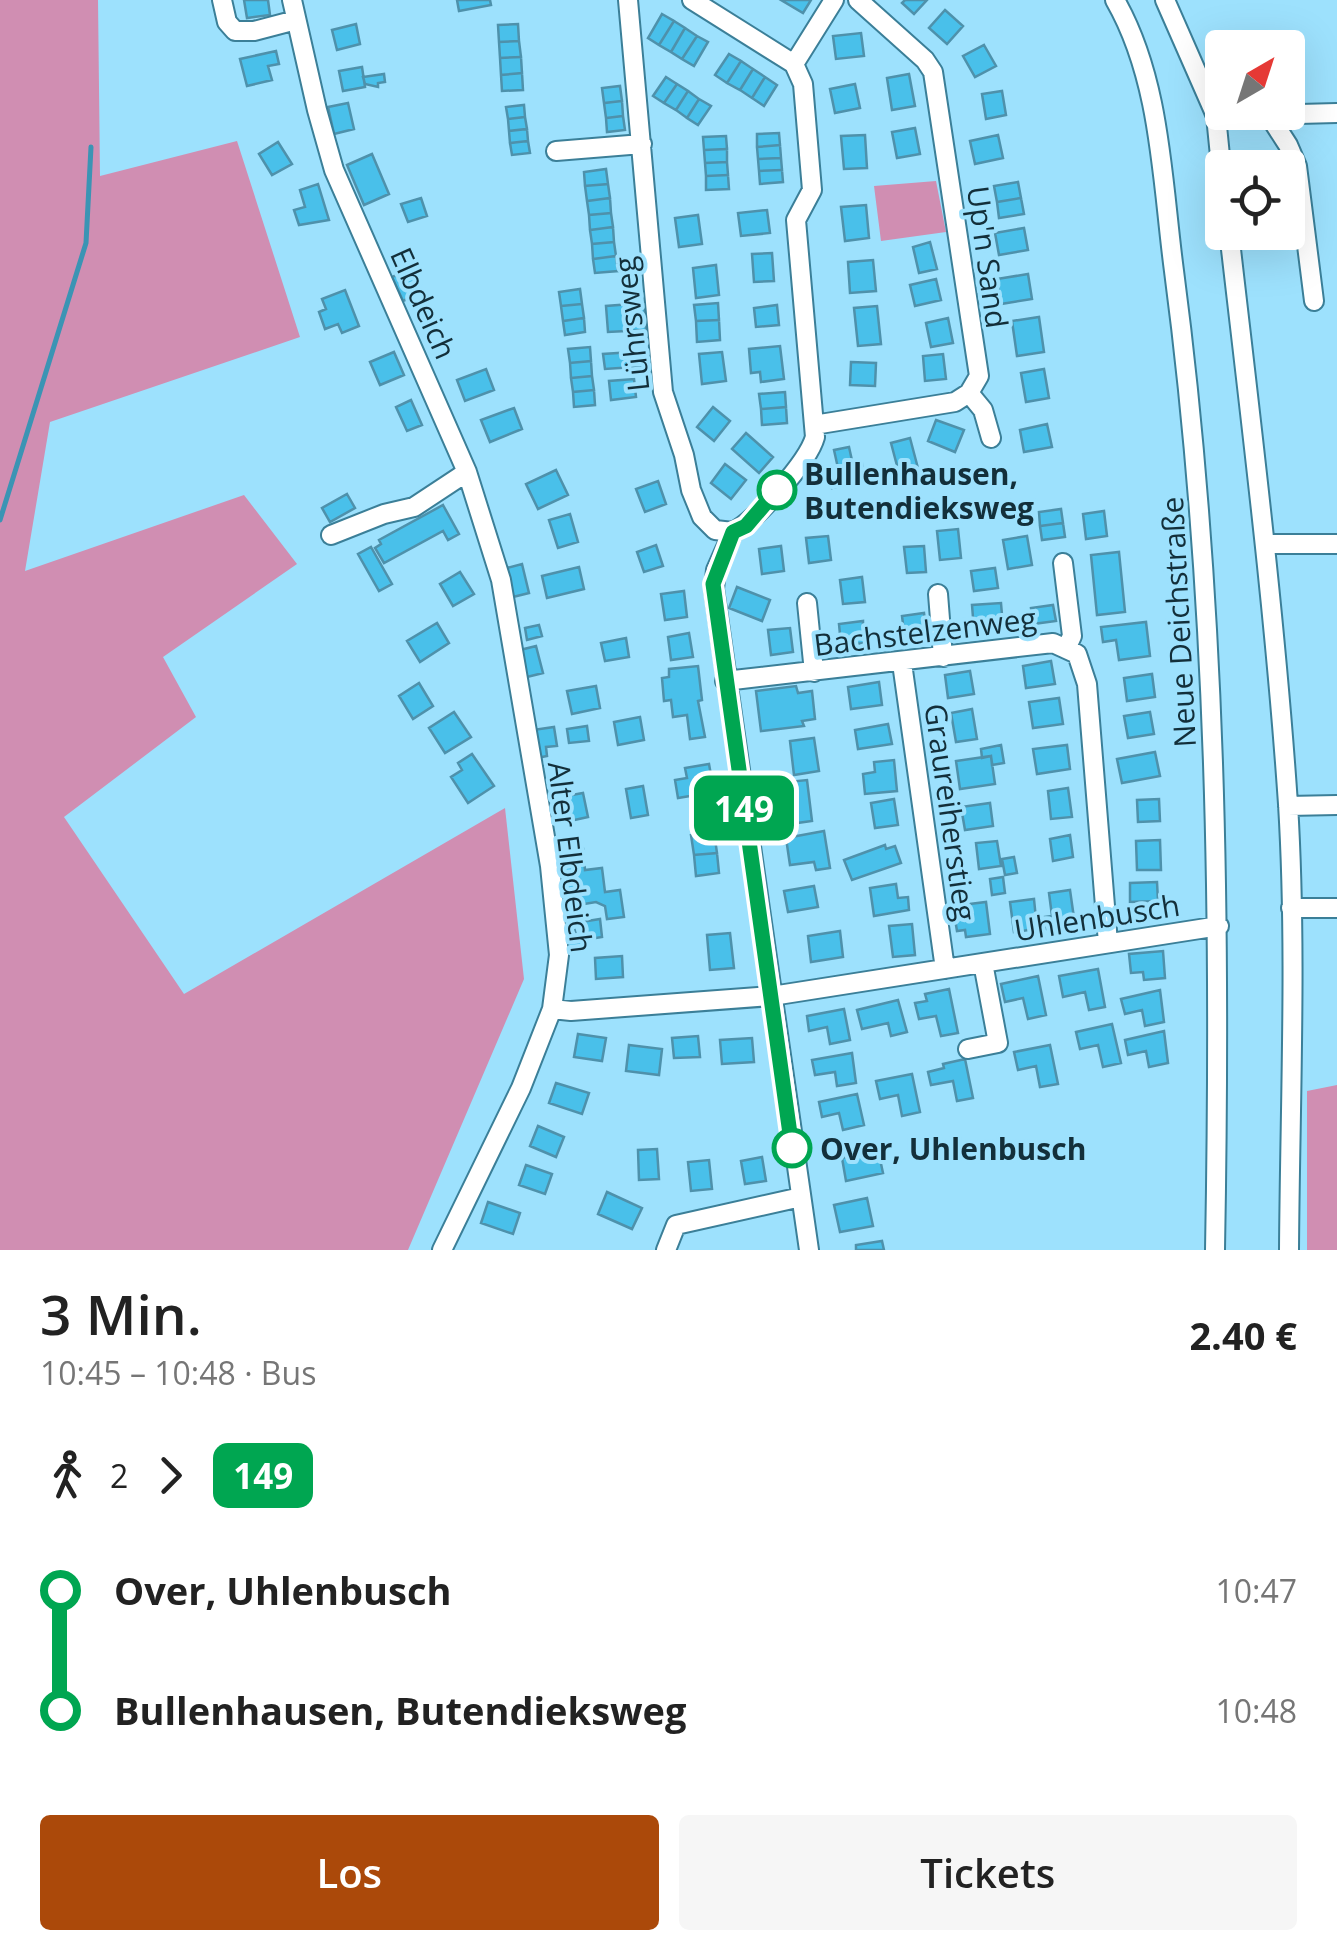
<!DOCTYPE html>
<html lang="de">
<meta charset="utf-8">
<style>
body{margin:0;font-family:"Open Sans",sans-serif;background:#f6f6f6;color:#222;height:100vh;display:flex;flex-direction:column;font-size:38px;white-space:nowrap}
*{box-sizing:border-box;margin:0}
p{font-size:32px;color:#767676}
.icon{flex:none;width:55px;height:55px;fill:none;stroke:currentColor;stroke-width:2;stroke-linecap:round;stroke-linejoin:round}
.map{position:relative;height:1250px;overflow:hidden}
.drawer{display:flex;flex-direction:column;background:#fff;flex:1}
.drawer>*{flex:none}
.badge{padding:0 20px;border-radius:15px;font-size:35px;line-height:65px}
.needle{width:65px;rotate:39deg}
.fabs{position:absolute;left:1205px;top:30px;display:grid;gap:20px}
.fabs a{display:grid;place-items:center;width:100px;height:100px;border-radius:10px;background:#fff;box-shadow:0 10px 40px #0002;font-size:50px}
.map>.badge{position:absolute;translate:-50% -50%;box-shadow:0 0 0 5px #fff}
.legs{display:flex;align-items:center;gap:15px;height:110px;padding:0 40px;font-size:32px}
.legs p{margin-inline-start:auto}
.summary{display:flex;align-items:center;justify-content:space-between;height:170px;padding:0 40px}
h1{font-size:55px;font-weight:600;line-height:75px}
.cta{display:flex;gap:20px;margin-top:auto;padding:20px 40px}
.cta a{flex:1;height:115px;border-radius:10px;background:#ab490a;color:#fff;font-size:40px;font-weight:600;line-height:115px;text-align:center}
.cta a+a{background:#f6f6f6;color:#222}
ul{padding:0 40px;list-style:none}
li{display:flex;align-items:center;gap:35px;height:120px;font-size:38px}
li i{display:grid;place-items:center;width:15px;height:100%;margin:0 12px;background:currentColor}
li i::after{content:'';width:25px;height:25px;margin:-12px;border:8px solid;border-radius:50%;background:#fff}
li p{margin-inline-start:auto}
li:first-child i{background:linear-gradient(#0000 50%,currentColor 0)}
li:last-child i{background:linear-gradient(currentColor 50%,#0000 0)}
.map>svg:first-child{display:block}
.green{fill:#d08eb2}
.lines{fill:none;stroke-linecap:round;stroke-linejoin:round}
.stream{stroke:#3b94b4;stroke-width:5}
.building{fill:#49c0ea;stroke:#4e91ab;stroke-width:2.5}
.minor-casing{stroke:#3b7f98;stroke-width:22}
.minor{stroke:#fff;stroke-width:18}
.line-1-casing{stroke:#fff;stroke-width:22}
.line-1{stroke:#00a651;stroke-width:15}
.stop-1-dot{fill:#fff;stroke:#00a651;stroke-width:5}
.labels{text-anchor:middle;dominant-baseline:central;stroke-width:8;stroke-linejoin:round;paint-order:stroke}
.street-label{font-size:30px;fill:#132f3a;stroke:#9de1fd}
.stop-label{font-size:30px;font-weight:bold;fill:#132f3a;stroke:#9de1fd;text-anchor:start}
</style>
<div class="map">
<svg width="1337" height="1250" viewBox="0 0 1337 1250">
<rect width="100%" height="100%" fill="#9de1fd"/>
<!-- green -->
<path class="green" d="M0,0H98L100,176L237,141L300,337L50,422L25,571L244,495L297,564L163,657L196,717L64,817L184,994L505,808L524,979L408,1250H0Z
M936,181L946,232L881,241L874,186Z
M1337,1085V1250H1307V1091Z"/>
<g class="lines">
<!-- stream -->
<path class="stream" d="M0,520L86,243L91,147"/>
</g>
<!-- building -->
<path class="building" d="M244,0H268L270,15L247,18Z
M457,0H490L491,5L459,11Z
M781,0H811L803,13Z
M905,0H927L914,14L902,3Z
M945,10L963,26L947,44L929,28Z
M662,14L674,21L659,45L648,38Z
M674,21L685,28L671,52L659,45Z
M356,24L360,44L337,50L332,30Z
M518,24L519,41L499,42L498,25Z
M685,28L697,36L682,59L671,52Z
M861,33L864,56L836,59L833,36Z
M697,36L708,42L694,66L682,59Z
M519,41L521,57L500,58L499,42Z
M984,45L996,66L975,77L963,56Z
M276,51L279,64L268,66L272,80L247,86L240,59Z
M729,54L741,61L727,83L715,75Z
M521,57L522,73L501,75L500,58Z
M741,61L753,69L740,90L727,83Z
M362,67L365,87L343,91L339,71Z
M753,69L765,77L752,98L740,90Z
M522,73L523,90L502,91L501,75Z
M384,74L385,82L378,83V87L365,84L363,77Z
M909,74L915,106L892,110L887,78Z
M666,77L677,84L664,103L653,96Z
M765,77L777,85L764,106L752,98Z
M677,84L688,91L676,110L664,103Z
M855,84L860,108L835,113L830,89Z
M620,86L622,101L604,103L602,88Z
M688,91L699,99L687,118L676,110Z
M1002,91L1006,115L986,119L982,94Z
M699,99L711,106L698,125L687,118Z
M622,101L623,116L606,118L604,103Z
M348,103L354,129L334,134L328,107Z
M524,105L525,117L508,119L506,107Z
M623,116L625,130L607,132L606,118Z
M525,117L527,129L509,131L508,119Z
M915,128L920,154L897,158L892,132Z
M527,129L528,141L510,143L509,131Z
M779,133L780,145L757,147V134Z
M865,135L867,168L844,169L841,136Z
M998,135L1003,158L975,164L970,141Z
M726,136L727,149L704,150L703,137Z
M528,141L530,153L512,155L510,143Z
M278,142L292,164L272,175L259,154Z
M780,145L781,158L758,159L757,147Z
M727,149V162L705,163L704,150Z
M372,154L389,194L364,205L347,165Z
M781,158L782,170L759,171L758,159Z
M727,162L728,175L706,176L705,163Z
M606,169L608,184L585,186L584,172Z
M782,170L783,182L760,184L759,171Z
M728,175L729,189L706,190V176Z
M1018,182L1021,198L997,202L994,186Z
M318,184L329,220L299,225L294,210L305,207L300,190Z
M608,184L610,198L587,201L585,186Z
M421,198L427,216L408,222L401,204Z
M610,198L611,213L589,215L587,201Z
M1021,198L1024,214L999,218L997,202Z
M866,205L869,238L845,241L841,207Z
M767,210L770,233L741,236L738,213Z
M611,213L613,227L590,230L589,215Z
M698,215L702,244L679,247L675,218Z
M613,227L614,242L592,244L590,230Z
M1024,228L1028,250L999,255L995,233Z
M614,242L616,256L593,259L592,244Z
M930,242L937,269L919,273L913,247Z
M772,253L774,281L754,282L752,254Z
M616,256L618,271L595,273L593,259Z
M873,260L876,291L850,293L848,262Z
M716,265L719,295L696,298L693,268Z
M409,269L420,293L403,301L392,277Z
M1028,274L1032,299L1001,304L997,279Z
M936,279L941,300L915,306L910,285Z
M580,289L582,304L561,306L559,292Z
M345,290L359,326L342,333L338,324L325,329L319,312L326,309L322,299Z
M644,303L646,330L608,332L606,306Z
M718,303L719,320L696,321L694,305Z
M582,304L584,318L563,321L561,306Z
M777,305L779,325L756,327L754,308Z
M877,306L881,344L858,346L854,308Z
M1039,317L1044,352L1017,356L1012,321Z
M584,318L585,332L565,335L563,321Z
M948,318L953,343L931,347L926,323Z
M719,320L720,340L697,342L696,321Z
M780,346L784,379L761,382L760,372L751,373L749,349Z
M590,347L591,361L570,363L568,349Z
M648,351L649,366L605,369L603,354Z
M394,352L404,375L380,385L370,362Z
M722,352L726,381L702,384L699,354Z
M943,354L946,379L925,381L923,356Z
M591,361L592,376L571,378L570,363Z
M851,362L876,363L875,386L850,385Z
M486,369L494,390L465,401L457,380Z
M1044,369L1049,398L1026,402L1021,373Z
M592,376L594,390L573,392L571,378Z
M634,379L636,397L611,400L609,381Z
M594,390L595,405L574,407L573,392Z
M785,392L786,407L761,409L759,394Z
M411,400L422,425L407,431L396,407Z
M713,407L730,421L714,441L697,427Z
M786,407L787,423L762,425L761,409Z
M514,408L522,429L490,442L481,420Z
M936,420L964,430L955,452L928,441Z
M1047,424L1052,447L1024,452L1020,430Z
M746,433L773,457L759,473L732,449Z
M910,438L919,472L900,477L891,443Z
M849,447L853,465L862,463L866,481L832,488L829,470L838,468L834,450Z
M725,464L746,480L731,499L711,483Z
M556,470L568,495L538,509L526,484Z
M658,481L666,504L645,512L636,489Z
M347,494L355,508L330,522L322,508Z
M443,505L459,534L448,540L443,531L384,563L375,548L381,544L379,540Z
M1061,509L1063,523L1040,526L1039,512Z
M1104,511L1107,536L1086,539L1083,514Z
M570,514L578,542L558,548L549,520Z
M1063,523L1065,537L1042,540L1040,526Z
M958,529L961,558L940,560L937,531Z
M828,536L831,560L809,563L806,538Z
M1027,536L1032,565L1008,569L1003,540Z
M656,545L663,566L644,572L637,552Z
M781,546L784,571L762,574L759,549Z
M924,546L926,572L907,573L904,547Z
M371,547L392,584L379,591L358,554Z
M1119,552L1125,612L1097,615L1091,555Z
M522,564L529,593L509,598L503,569Z
M579,567L584,589L547,598L542,576Z
M995,568L998,588L974,591L971,571Z
M460,572L474,594L453,606L440,584Z
M862,577L865,602L843,604L840,580Z
M737,587L770,600L762,621L729,608Z
M684,591L687,617L665,620L661,594Z
M1001,603L1003,627L974,630L972,605Z
M1053,605L1056,621L1033,624L1031,608Z
M924,613L927,638L905,640L902,616Z
M863,621V630L868,629L866,643L841,645L839,624Z
M1146,622L1150,656L1119,660L1116,640L1103,642L1101,627Z
M437,623L449,643L420,662L407,641Z
M539,625L542,636L527,640L525,628Z
M790,628L793,652L771,655L768,630Z
M689,633L693,657L671,660L668,637Z
M626,638L629,657L605,661L601,643Z
M536,646L543,673L527,677L520,650Z
M1051,661L1055,684L1026,688L1023,666Z
M698,666L702,700L698,701L705,737L690,739L687,715L673,717L671,700L664,701L662,678L669,677V669Z
M970,671L974,694L948,698L945,675Z
M1152,674L1155,697L1127,701L1124,678Z
M879,682L882,705L851,709L848,687Z
M419,683L433,706L413,719L399,696Z
M596,686L600,708L572,714L567,691Z
M796,686L798,693L812,691L815,719L802,721L804,726L761,731L756,691Z
M1059,698L1063,724L1033,728L1029,702Z
M972,709L977,739L956,742L951,713Z
M454,712L471,737L445,753L429,728Z
M1150,712L1154,734L1128,738L1124,716Z
M640,717L644,740L618,745L614,722Z
M888,724L892,744L858,749L855,730Z
M587,726L589,741L569,743L567,729Z
M554,727L557,746L546,747L547,756L537,758L533,730Z
M814,738L819,771L794,775L790,741Z
M1001,745L1004,763L992,765L991,756L982,758L981,749Z
M1067,745L1070,769L1037,774L1033,749Z
M1155,752L1160,776L1122,783L1117,759Z
M472,754L494,786L468,803L451,777L462,770L458,763Z
M991,756L995,784L960,789L956,761Z
M894,760L897,791L865,794L863,774L875,772L874,762Z
M709,764L714,792L678,798L675,780L687,778L685,768Z
M807,780L812,821L797,823L795,812L780,814L777,796L788,794L787,782Z
M643,786L648,815L631,818L626,789Z
M1068,788L1072,817L1051,819L1048,791Z
M583,793L588,817L570,821L566,796Z
M894,799L898,825L875,828L871,803Z
M1159,799L1160,821L1138,822L1137,800Z
M990,803L993,826L965,830L961,807Z
M824,831L830,868L816,870L814,862L790,865L786,838Z
M714,832L717,853L694,855L691,835Z
M1070,835L1073,857L1053,861L1050,839Z
M1160,840L1161,870H1137L1136,841Z
M997,841L1001,866L979,869L976,843Z
M885,845L886,849L895,846L901,863L852,880L844,860Z
M583,849L585,870L602,868L605,892L620,890L624,917L607,919L605,906L596,902L578,905L577,891L560,893L556,864L562,863L561,852Z
M717,853L719,873L696,876L694,855Z
M1014,857L1017,873L1005,875L1002,859Z
M1003,877L1005,893L992,895L990,879Z
M1157,882L1158,901L1130,902V883Z
M896,884L898,898L908,897L909,910L874,916L870,888Z
M814,886L818,907L788,912L784,891Z
M1070,890L1075,925L1046,929L1044,917L1052,916L1049,893Z
M1034,899L1037,929L1014,932L1010,902Z
M986,902L990,934L966,937L965,930L957,931L955,919L963,918L961,905Z
M600,919L602,937L583,940L581,922Z
M562,924H573L578,942L583,941L584,951L565,953Z
M912,924L915,955L893,957L889,926Z
M840,931L843,957L811,962L808,936Z
M730,933L734,968L710,970L707,935Z
M1163,951L1165,978L1144,980L1143,972L1131,973L1129,954Z
M622,956L623,977L596,979L595,958Z
M1098,969L1105,1007L1089,1010L1085,992L1063,997L1059,976Z
M1038,976L1046,1015L1028,1019L1023,998L1005,1002L1001,984Z
M949,989L958,1033L941,1036L936,1016L919,1019L915,1003L927,1001L925,994Z
M1160,990L1164,1022L1145,1026L1142,1010L1125,1014L1121,999Z
M898,1000L907,1032L891,1036L888,1023L862,1029L857,1010Z
M844,1009L850,1040L830,1044L827,1027L809,1031L807,1016Z
M1112,1024L1121,1063L1103,1067L1098,1045L1080,1049L1076,1032Z
M1164,1031L1168,1063L1149,1067L1146,1051L1128,1055L1125,1040Z
M578,1034L606,1038L602,1061L574,1057Z
M698,1036L700,1057L674,1058L672,1038Z
M752,1038L754,1062L722,1064L720,1040Z
M629,1045L662,1049L659,1075L626,1071Z
M1050,1045L1058,1084L1040,1087L1036,1066L1018,1070L1014,1052Z
M852,1053L856,1083L837,1086L835,1072L815,1075L812,1060Z
M965,1059L973,1098L957,1101L953,1081L931,1085L928,1072L944,1068L943,1064Z
M912,1074L920,1112L902,1116L898,1095L880,1099L876,1081Z
M556,1083L589,1093L582,1114L549,1103Z
M857,1094L864,1125L843,1130L839,1113L822,1117L819,1102Z
M538,1126L564,1137L556,1157L530,1146Z
M657,1149L659,1179L639,1180L638,1150Z
M878,1150L883,1173L846,1181L842,1158Z
M762,1157L766,1181L745,1184L741,1161Z
M709,1160L712,1189L691,1191L688,1162Z
M526,1165L552,1174L545,1194L519,1185Z
M607,1192L642,1208L632,1229L598,1214Z
M867,1198L873,1226L840,1232L834,1205Z
M488,1202L520,1213L513,1234L481,1223Z
M882,1241L884,1250H856V1245Z"/>
<g class="lines">
<defs>
<path id="minor" d="M222,0L227,22L235,31H254L296,20
M292,0L317,110L334,170L467,472L501,580L550,866L559,955L552,1009L521,1088L442,1250
M628,0L663,392L684,455L691,490L702,517L715,530L733,532
M692,0L794,64L803,84L812,190L796,220L815,437C808,462 756,520 733,532
M1115,0C1161,80 1162,181 1174,271C1217,596 1221,923 1215,1250
M1165,0L1216,116L1222,176
M794,64L834,0
M1216,116L1337,113
M1270,117L1288,145L1297,166L1314,301
M556,151L642,144
M1229,232C1251,423 1275,613 1288,804C1297,952 1290,1102 1289,1250
M969,393L983,410L991,438
M814,425L955,402L969,393L979,376L933,72L925,60L858,0
M733,532L716,570L714,589L809,1250
M331,535L384,514L414,507L467,472
M1265,544H1337
M1063,563L1072,636L1066,649
M938,594L943,657
M807,603L814,672
M902,663L945,969
M725,681L1053,643L1077,654L1087,684L1108,943
M1288,806L1337,805
M1291,908H1337
M552,1009L571,1011L772,996L1219,926
M968,1049L998,1043L983,963
M666,1250L676,1225L801,1197"/>
</defs>
<!-- minor casing -->
<use href="#minor" class="minor-casing"/>
<!-- minor -->
<use href="#minor" class="minor"/>
</g>
<g class="lines">
<defs>
<path id="line-1" d="M777,490L746,526L733,532L713,584L792,1148"/>
</defs>
<!-- line-1 casing -->
<use href="#line-1" class="line-1-casing"/>
<!-- line-1 -->
<use href="#line-1" class="line-1"/>
</g>
<!-- markers -->
<g class="stop-1-dot">
<circle cx="777" cy="490" r="18"/>
<circle cx="792" cy="1148" r="18"/>
</g>
<g class="labels">
<!-- street labels -->
<g class="street-label">
<text transform="translate(988 257) rotate(82)">Up'n Sand</text>
<text transform="translate(424 303) rotate(66)">Elbdeich</text>
<text transform="translate(631 324) rotate(-96)">Lührsweg</text>
<text transform="translate(1178 622) rotate(-93)">Neue Deichstraße</text>
<text transform="translate(925 631) rotate(-7)">Bachstelzenweg</text>
<text transform="translate(951 812) rotate(82)">Graureiherstieg</text>
<text transform="translate(571 857) rotate(83)">Alter Elbdeich</text>
<text transform="translate(1097 917) rotate(-9)">Uhlenbusch</text>
</g>
<!-- stop labels -->
<g class="stop-label">
<text x="804" y="473">Bullenhausen,<tspan x="804" dy="34">Butendieksweg</tspan></text>
<text x="820" y="1148">Over, Uhlenbusch</text>
</g>
</g>
</svg>
<div class="fabs">
<a><svg class="needle" viewBox="-14 -14 28 28"><path d="M0-13l5 13h-10z" fill="#e53935"/><path d="M0 13l5-13h-10z" fill="#767676"/></svg></a>
<a><svg class="icon" aria-label="locate" viewBox="0 0 24 24"><circle cx="12" cy="12" r="6"/><path d="M12 2v4M12 18v4M2 12h4M18 12h4"/></svg></a>
</div>
<b class="badge" style="left:744px;top:808px;background:#00a651;color:#fff">149</b>
</div>
<section class="drawer">
<div class="summary"><div><h1>3 Min.</h1><p>10:45 – 10:48 · Bus</p></div><b>2.40 €</b></div>
<div class="legs"><svg class="icon" aria-label="walk" viewBox="0 0 24 24"><circle cx="13" cy="4" r="2"/><path d="M13 8l-2 6 4 7M11 14l-3 7M7 12l3-4h3l4 4"/></svg>2<svg class="icon" aria-label="forward" viewBox="0 0 24 24"><path d="M9 5l7 7-7 7"/></svg><b class="badge" style="background:#00a651;color:#fff">149</b></div>
<ul>
<li><i style="color:#00a651"></i><b>Over, Uhlenbusch</b><p>10:47</p></li>
<li><i style="color:#00a651"></i><b>Bullenhausen, Butendieksweg</b><p>10:48</p></li>
</ul>
<div class="cta"><a>Los</a><a>Tickets</a></div>
</section>
